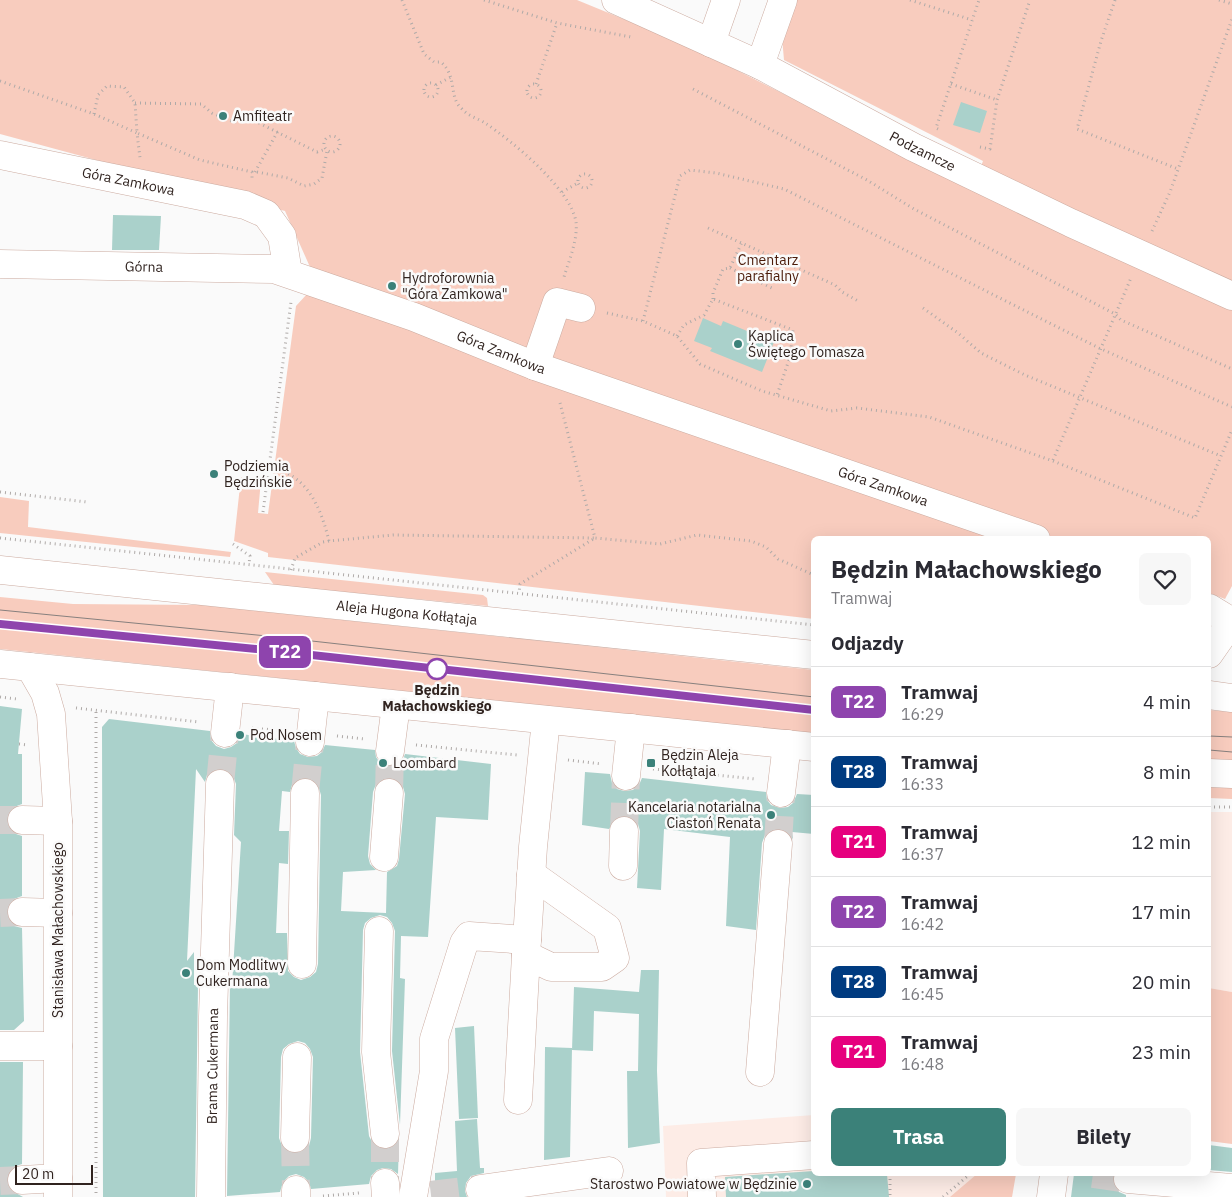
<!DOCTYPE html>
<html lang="pl">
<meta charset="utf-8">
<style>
body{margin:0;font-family:"IBM Plex Sans",sans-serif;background:#f7f7f7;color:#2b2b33;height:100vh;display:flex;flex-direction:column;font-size:19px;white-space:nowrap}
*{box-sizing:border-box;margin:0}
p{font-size:16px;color:#7c7c81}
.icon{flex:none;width:28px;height:28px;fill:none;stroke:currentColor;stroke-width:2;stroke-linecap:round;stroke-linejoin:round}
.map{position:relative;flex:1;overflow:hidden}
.side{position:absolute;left:811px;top:536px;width:400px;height:640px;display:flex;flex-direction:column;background:#fff;border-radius:8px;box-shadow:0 5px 20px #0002}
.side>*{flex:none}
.badge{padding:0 10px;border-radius:8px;font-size:18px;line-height:32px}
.scale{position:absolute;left:15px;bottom:12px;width:78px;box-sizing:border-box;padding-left:5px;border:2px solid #30231f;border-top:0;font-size:14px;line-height:18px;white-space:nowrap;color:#30231f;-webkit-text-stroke:4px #fafafa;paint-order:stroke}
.map>.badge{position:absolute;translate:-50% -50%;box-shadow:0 0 0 2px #fff}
h2{padding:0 20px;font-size:19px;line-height:45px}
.round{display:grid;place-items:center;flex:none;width:52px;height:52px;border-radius:8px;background:#f7f7f7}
.overview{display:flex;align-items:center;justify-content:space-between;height:85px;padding:0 20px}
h1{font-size:24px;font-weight:700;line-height:38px}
.cta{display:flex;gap:10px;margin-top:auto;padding:10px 20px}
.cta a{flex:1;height:58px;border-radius:8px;background:#3b8179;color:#fff;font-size:20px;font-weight:700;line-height:58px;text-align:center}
.cta a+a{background:#f7f7f7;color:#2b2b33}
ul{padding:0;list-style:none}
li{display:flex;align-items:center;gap:15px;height:70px;padding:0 20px;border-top:1px solid #e1e1e2}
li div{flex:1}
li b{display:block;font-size:19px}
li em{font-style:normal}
li .badge{min-width:55px;font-weight:700;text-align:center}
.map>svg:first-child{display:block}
.built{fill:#fdece6}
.green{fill:#f8ccbe}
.building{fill:#aad1cb;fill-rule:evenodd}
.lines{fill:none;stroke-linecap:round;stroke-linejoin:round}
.minor-tunnel{stroke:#d2cfce;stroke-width:28;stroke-dasharray:28 14;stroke-linecap:butt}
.minor-casing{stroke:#ccaba0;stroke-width:29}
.major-casing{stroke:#ccaba0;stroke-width:29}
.path{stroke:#afaaa8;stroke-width:3;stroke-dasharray:1 4;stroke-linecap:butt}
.minor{stroke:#fff;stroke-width:28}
.major{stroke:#fff;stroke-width:28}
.tram{stroke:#87807e;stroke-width:1}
.line-casing{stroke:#fff;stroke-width:11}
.line{stroke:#8e44ad;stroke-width:8}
.poi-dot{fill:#3b8179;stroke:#fafafa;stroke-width:2}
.stop-dot{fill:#fff;stroke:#8e44ad;stroke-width:2.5}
.labels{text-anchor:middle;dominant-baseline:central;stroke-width:5;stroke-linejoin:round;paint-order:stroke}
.poi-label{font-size:14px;fill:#30231f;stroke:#fafafa;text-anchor:start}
.street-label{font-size:14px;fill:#30231f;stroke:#fafafa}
.park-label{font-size:14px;fill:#4b1b09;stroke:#fafafa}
.stop-label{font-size:14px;font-weight:bold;fill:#30231f;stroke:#fafafa}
</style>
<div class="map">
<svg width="1232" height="1197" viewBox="0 0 1232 1197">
<rect width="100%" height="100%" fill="#fafafa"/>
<!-- built -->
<path class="built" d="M1209,812H1232V992L1209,988Z
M814,1115V1174H1014L1012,1197H666L663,1126Z"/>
<!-- green -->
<path class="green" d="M0,0H577L689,46L861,133L1136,266L1232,310V586L1225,599L1209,593V539H1053L560,367L310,267L285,211L0,134Z
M772,0H1232V287L980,169L983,161L784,60L782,37Z
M307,294L340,303L997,539H814V619L268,557V553L234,541L241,477L261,480L258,513L268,514L296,306Z
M0,497L29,501L28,527L231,552L230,557L0,533Z
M265,572L483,595L487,598L488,606L274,585Z
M0,597L73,604L201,605L814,670V734L0,649Z
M1209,710L1232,712V760H1209Z
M1209,787H1232V799L1209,798Z
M1209,988L1232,992V1144L1209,1141Z
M977,1174H1016L1012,1197H950Z"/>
<!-- building -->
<path class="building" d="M961,102L987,111L980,133L953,125Z
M113,215L161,216L159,250H112Z
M703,318L721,326L723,321L774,342L762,372L710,351L712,348L694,341Z
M0,706L22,709L18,754H22V804L14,807L9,811L6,820L9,828L13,833L22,836V896L14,899L8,904L6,911L9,920L14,926L22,928L24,1021L14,1030H0Z
M109,719L210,731L211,740L216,746L224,749L231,747L237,743L241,734L294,741L296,748L300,754L308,757L317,756L322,752L325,745L375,750L376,757L380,763L388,766L396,765L403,760L405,754L491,764L488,820L436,817L428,937L401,936L400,978L405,979L400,1125L392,1051L395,931L392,923L387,917L380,915L371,918L365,923L363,930L360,1052L369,1136L373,1144L379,1148L386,1150L394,1147L399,1141L398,1174L391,1169L383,1168L377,1170L371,1176L369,1184L311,1189L309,1182L304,1177L296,1174L289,1176L283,1182L280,1192L227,1196L230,985H232L241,842L234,835L236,784L233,776L228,771L220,768L212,771L207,775L205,782L196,769L187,961L194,952V985H198L195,1197H103L102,727ZM306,777L313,780L318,785L321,795L318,964L316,972L310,977L301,980L294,977L288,971L287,933H276L279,863L288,864L289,831H279L282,791L290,792L292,785L297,780ZM390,777L398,780L403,787L405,794L399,859L397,866L387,872L386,913L341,911L343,872L376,870L370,864L368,856L373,792L376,784L382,779ZM298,1041L305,1043L310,1049L313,1057L311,1138L309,1146L303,1151L294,1154L287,1152L282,1146L279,1138L281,1057L283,1049L289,1044Z
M585,772L610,774L612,783L617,789L624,791L633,790L639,785L642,778L766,792L767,800L771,805L780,808L788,807L793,803L797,794L814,795V834L792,832L793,839L787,831L779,828L771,830L765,835L762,843L756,930L726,926L730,837L664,829L661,890L637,888L640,831L638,824L633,818L624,815L616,818L609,829L582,825Z
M641,970H659L657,1071L660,1143L628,1148L627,1071H638L639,1014L594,1011L593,1051L572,1050L574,987L639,992Z
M474,1026L478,1118L459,1119L455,1028Z
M545,1047L572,1048L570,1157L544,1160Z
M0,1062H23L22,1164L13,1167L8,1173L6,1180L9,1189L23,1197H0Z
M477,1119L480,1168H484V1173L471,1176L466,1183L465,1191L467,1197H435V1173L457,1171L455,1121Z
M1209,1145L1232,1148V1172L1209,1170Z
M814,1171V1174H887L889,1197H726L725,1177Z
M1074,1174H1114V1186L1119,1192L1126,1195V1197H1071Z"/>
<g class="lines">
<!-- minor-tunnel -->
<path class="minor-tunnel" d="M220,784L225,733
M305,793L310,742
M389,793L390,751
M0,820H22
M624,831L626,776
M778,844L781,793
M0,913L22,912
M385,1134V1183
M295,1138L296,1190
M1093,1174L1128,1179
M0,1181L22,1180
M431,1195L480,1189"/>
<defs>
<g id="minor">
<path id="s1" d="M616,0L760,65L913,147L1071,223L1232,296"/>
<path d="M711,43L726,0"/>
<path d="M760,65L783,0"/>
<path id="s2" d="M0,155L245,205L266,214L282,236L288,273"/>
<path id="s3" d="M0,264L274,269L414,317L535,366L1036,539"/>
<path d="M535,366L557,302L581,308"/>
<path d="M1209,608L1232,622"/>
<path d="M1209,654L1232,621"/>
<path d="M30,667L45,693L51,714L58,821V1197"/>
<path d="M225,733L230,687"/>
<path d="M310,742L315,696"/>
<path d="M390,751L396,705"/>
<path d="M626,776L631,728"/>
<path d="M781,793L787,744"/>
<path d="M22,820L58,821"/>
<path d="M384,857L389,793"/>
<path d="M623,866L624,831"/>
<path d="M22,912L58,913"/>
<path d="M379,931L376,1052L385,1134"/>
<path d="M526,955L533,847L546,720"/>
<path d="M302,964L305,793"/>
<path d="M0,1046H58"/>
<path d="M760,1072L778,844"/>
<path d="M518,1100L526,955L551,967H602L615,958L607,928L531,874"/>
<path d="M295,1138L297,1057"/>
<path d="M1128,1179L1232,1188"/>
<path d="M22,1180L58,1178"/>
<path d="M385,1183L386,1197"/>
<path d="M480,1189L609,1171"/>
<path d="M296,1190V1197"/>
<path id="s4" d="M211,1197L213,1017L220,784"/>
<path d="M413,1197L434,1071V1039L464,943L469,936L527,940"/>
<path d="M702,1197L701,1163L814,1155"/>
<path d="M1051,1197L1054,1174"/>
</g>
<g id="major">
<path id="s5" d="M0,570L814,655"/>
<path d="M0,664L814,747"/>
<path d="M1209,695L1232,698"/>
<path d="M1209,773L1232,774"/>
</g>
</defs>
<!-- minor casing -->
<use href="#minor" class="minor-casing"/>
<!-- major casing -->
<use href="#major" class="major-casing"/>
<!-- path -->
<path class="path" d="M402,0L424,54L434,62H441C458,77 448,97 462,109C468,116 477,118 485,123C512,141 571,189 576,222C578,240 569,260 564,277
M484,0L557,23L631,37
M910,0L972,20
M1115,0L1101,41L1077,129L1178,169
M1219,0L1232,4
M0,81L94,114L137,133L140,158
M424 90a7 7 0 1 1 14 0a7 7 0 1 1-14 0Z
M536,84L557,23
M951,84L997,100
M527 91a7 7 0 1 1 14 0a7 7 0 1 1-14 0Z
M436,85L451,77
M693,89L867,180L914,209L1115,314L1121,320L1232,369
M135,103L201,104L212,113L234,122L251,119L317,152L326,149
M94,114L98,95L107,86L124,87L135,103L137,133L200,160L252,172V180
M938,129L936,128L979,0
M324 144a8 8 0 1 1 16 0a8 8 0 1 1-16 0Z
M980,147L990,149L997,100L1030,0
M255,172L278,131
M257,172L288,178L304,186L314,184L322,178L327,151
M578 181a7 7 0 1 1 14 0a7 7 0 1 1-14 0Z
M562,192L578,183
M708,228L835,285L842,292L860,302
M1152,231L1170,192L1232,19
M730,268L774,289
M713,299V293L723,269L730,268L742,242
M923,308L958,333L981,353L1025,375L1221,456
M607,313L643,321L677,336L700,364L762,391L831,411L857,408L929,417L1053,461L1195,518L1232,430
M643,321L680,176L690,170L716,173L784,189L1099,348L1232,407
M677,336L684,325L704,315L713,299L793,330L790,357L777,395
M560,403L595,538L660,544L697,535L751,541L766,547L778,559L814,575
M1053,460L1131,278
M269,468C307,473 321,508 329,541
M0,492L87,502
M263,512L291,302
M0,538L814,625
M233,544L250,556L249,564
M291,570L295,558L323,542L329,541L393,535L595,538L520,584L519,593
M0,697L17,699
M76,708L199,722
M96,712V1197
M252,728L286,731
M337,736L365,739
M19,744L28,745
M416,745L517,755
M568,760L602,764
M653,769L756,779
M1209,807H1232
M890,1174V1197
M323,1196L359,1193
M943,1197L970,1174"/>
<!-- minor -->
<use href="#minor" class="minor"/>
<!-- major -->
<use href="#major" class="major"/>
<!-- tram -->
<path class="tram" d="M0,610L267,636L814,697
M0,624L266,650L814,710
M1209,736L1232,737
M1209,750L1232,752"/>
</g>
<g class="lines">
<defs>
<path id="line" d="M0,624L266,650L814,710"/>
</defs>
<!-- line casing -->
<use href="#line" class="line-casing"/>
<!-- line -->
<use href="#line" class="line"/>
</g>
<!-- markers -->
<g class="poi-dot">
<circle cx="223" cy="116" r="5"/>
<circle cx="392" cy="286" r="5"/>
<circle cx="738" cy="344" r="5"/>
<circle cx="214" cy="474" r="5"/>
<circle cx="240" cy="735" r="5"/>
<circle cx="383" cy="763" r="5"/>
<rect x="646" y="758" width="10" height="10" rx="2.5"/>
<circle cx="771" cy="815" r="5"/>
<circle cx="186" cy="973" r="5"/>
<circle cx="807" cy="1184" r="5"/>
</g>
<circle class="stop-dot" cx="437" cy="669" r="10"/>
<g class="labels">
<!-- poi labels -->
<g class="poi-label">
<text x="233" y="116">Amfiteatr</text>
<text x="402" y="278">Hydroforownia<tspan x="402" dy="16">"Góra Zamkowa"</tspan></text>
<text x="748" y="336">Kaplica<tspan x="748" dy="16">Świętego Tomasza</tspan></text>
<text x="224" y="466">Podziemia<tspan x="224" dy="16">Będzińskie</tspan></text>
<text x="250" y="735">Pod Nosem</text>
<text x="661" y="755">Będzin Aleja<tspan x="661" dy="16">Kołłątaja</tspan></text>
<text x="393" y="763">Loombard</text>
<text x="761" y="807" text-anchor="end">Kancelaria notarialna<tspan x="761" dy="16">Ciastoń Renata</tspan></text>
<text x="196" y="965">Dom Modlitwy<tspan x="196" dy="16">Cukermana</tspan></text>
<text x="797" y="1184" text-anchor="end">Starostwo Powiatowe w Będzinie</text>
</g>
<!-- street labels -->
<g class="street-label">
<text stroke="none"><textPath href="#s1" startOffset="342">Podzamcze</textPath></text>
<text stroke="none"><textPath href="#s2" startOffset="131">Góra Zamkowa</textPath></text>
<text stroke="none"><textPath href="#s3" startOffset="144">Górna</textPath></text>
<text stroke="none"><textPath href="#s3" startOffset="516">Góra Zamkowa</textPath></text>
<text stroke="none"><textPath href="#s3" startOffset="921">Góra Zamkowa</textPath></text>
<text stroke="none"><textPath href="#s5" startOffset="409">Aleja Hugona Kołłątaja</textPath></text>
<text transform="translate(58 930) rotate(-90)">Stanisława Małachowskiego</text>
<text stroke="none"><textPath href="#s4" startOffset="131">Brama Cukermana</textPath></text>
</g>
<!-- park labels -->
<g class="park-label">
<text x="768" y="260">Cmentarz<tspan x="768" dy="16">parafialny</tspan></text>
</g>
<!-- stop labels -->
<g class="stop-label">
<text x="437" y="690">Będzin<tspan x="437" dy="16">Małachowskiego</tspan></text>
</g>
</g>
</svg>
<div class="scale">20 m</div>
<b class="badge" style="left:285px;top:652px;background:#8e44ad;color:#fff">T22</b>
<section class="side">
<div class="overview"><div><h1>Będzin Małachowskiego</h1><p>Tramwaj</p></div><a class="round"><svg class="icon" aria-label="heart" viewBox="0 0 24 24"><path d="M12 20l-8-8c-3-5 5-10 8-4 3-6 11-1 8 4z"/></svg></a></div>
<h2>Odjazdy</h2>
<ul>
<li><span class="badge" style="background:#8e44ad;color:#fff">T22</span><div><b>Tramwaj</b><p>16:29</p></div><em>4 min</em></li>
<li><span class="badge" style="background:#003b80;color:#fff">T28</span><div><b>Tramwaj</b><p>16:33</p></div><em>8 min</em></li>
<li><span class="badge" style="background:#e6007e;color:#fff">T21</span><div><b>Tramwaj</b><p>16:37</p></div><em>12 min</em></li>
<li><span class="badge" style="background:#8e44ad;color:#fff">T22</span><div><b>Tramwaj</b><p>16:42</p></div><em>17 min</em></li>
<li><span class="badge" style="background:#003b80;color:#fff">T28</span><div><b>Tramwaj</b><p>16:45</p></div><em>20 min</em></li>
<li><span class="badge" style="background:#e6007e;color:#fff">T21</span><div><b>Tramwaj</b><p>16:48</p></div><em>23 min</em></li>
</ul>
<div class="cta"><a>Trasa</a><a>Bilety</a></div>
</section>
</div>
